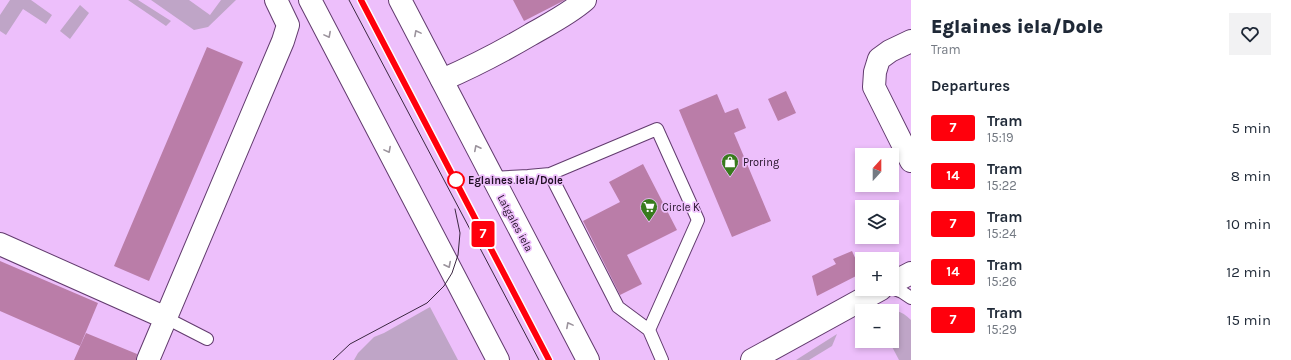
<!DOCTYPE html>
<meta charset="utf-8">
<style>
body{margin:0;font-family:Karla,sans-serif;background:#f2f2f3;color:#1f2937;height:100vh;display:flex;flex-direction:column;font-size:15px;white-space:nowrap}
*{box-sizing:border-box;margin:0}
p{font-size:13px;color:#747a83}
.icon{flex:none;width:22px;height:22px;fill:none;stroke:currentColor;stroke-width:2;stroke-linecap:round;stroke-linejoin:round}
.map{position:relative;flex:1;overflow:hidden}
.panel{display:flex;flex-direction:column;background:#fff;width:380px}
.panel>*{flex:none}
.badge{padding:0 8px;border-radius:3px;font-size:14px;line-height:26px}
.needle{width:26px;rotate:21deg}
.tools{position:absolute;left:855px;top:148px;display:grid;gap:8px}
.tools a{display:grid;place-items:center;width:44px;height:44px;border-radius:0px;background:#fff;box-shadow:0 2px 6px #0003;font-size:20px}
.map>.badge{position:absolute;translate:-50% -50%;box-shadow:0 0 0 2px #fff}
h2{padding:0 20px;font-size:15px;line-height:36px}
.round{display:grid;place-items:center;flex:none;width:42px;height:42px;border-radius:0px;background:#f2f2f3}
.summary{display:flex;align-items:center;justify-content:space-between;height:68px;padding:0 20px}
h1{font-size:19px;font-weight:800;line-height:30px}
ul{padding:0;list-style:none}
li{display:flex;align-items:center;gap:12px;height:48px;padding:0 20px}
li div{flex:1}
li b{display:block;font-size:15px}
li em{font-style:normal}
li .badge{min-width:44px;font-weight:700;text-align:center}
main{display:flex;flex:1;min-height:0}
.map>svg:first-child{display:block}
.green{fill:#bfa5c7}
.building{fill:#ba7da8}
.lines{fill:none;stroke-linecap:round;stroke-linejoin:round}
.service-casing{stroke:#623b6e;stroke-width:14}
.minor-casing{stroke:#623b6e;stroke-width:24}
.trunk-casing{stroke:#623b6e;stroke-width:24}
.service{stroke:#fff;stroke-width:12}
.minor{stroke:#fff;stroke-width:22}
.trunk{stroke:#fff;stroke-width:22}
.tram{stroke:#3b2741;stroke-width:1}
.oneway{stroke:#9b939c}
.line-casing{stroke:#fff;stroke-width:9}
.line{stroke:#ff000c;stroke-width:6}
.stop-dot{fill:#fff;stroke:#ff000c;stroke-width:2}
.labels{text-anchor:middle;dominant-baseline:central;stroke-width:3.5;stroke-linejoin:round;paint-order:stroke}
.poi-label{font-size:11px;fill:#200f24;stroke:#edbffb;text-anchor:start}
.stop-label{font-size:11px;font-weight:bold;fill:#200f24;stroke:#edbffb;text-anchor:start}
.street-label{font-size:11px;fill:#200f24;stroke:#edbffb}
</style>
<main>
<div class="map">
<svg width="911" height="360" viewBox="0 0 911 360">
<rect width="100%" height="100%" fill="#edbffb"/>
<!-- green -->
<path class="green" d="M10,0H31L52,15L46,24L23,9L6,35L0,31V15Z
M128,0H138L171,21L166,26Z
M151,0H189L210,15L221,0H236L208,27L194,30Z
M80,5L89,13L70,39L60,31Z
M430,307L458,360H354L358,353L374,337L384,333Z
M879,309C893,309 901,310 911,320V360H899L889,341H892V311H874Z
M837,334L832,346L809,360H796Z"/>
<!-- building -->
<path class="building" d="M513,0H565L524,21Z
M207,47L243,62L149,281L114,266Z
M786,91L796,113L778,121L768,99Z
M717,94L725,113L738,108L746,128L734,133L771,221L732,237L679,110Z
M643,164L677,230L627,255L642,284L620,295L583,221L620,202L609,182Z
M852,251L862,273L817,296L812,276L836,264L833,259Z
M0,261L98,303L80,346L0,311Z
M86,333L137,354L136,360H74Z"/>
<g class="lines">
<defs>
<path id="service" d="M550,174L618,307L649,330L662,360
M492,178L528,176L550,174L657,129L698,220L649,330
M892,288L902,292L911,298
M166,318L207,339"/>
<path id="minor" d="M911,41L890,51L879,59L875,72L874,87L911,161
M442,80C472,67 501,52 530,35C549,24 569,14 585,0
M0,244L166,318
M892,283L911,273
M148,360L283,41L288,25L276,0
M752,360L881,289"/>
<path id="trunk" d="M310,0L498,360
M400,0L588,360"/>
</defs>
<!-- service casing -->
<use href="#service" class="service-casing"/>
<!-- minor casing -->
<use href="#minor" class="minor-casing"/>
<!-- trunk casing -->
<use href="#trunk" class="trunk-casing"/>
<!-- service -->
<use href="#service" class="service"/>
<!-- minor -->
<use href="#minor" class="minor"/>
<!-- trunk -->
<use href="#trunk" class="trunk"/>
<!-- tram -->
<path class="tram" d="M349,0L539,360
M361,0L549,360
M333,360L350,344L427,303L444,286L452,273L458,255L460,233L455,209"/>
</g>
<!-- one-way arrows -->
<defs><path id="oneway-chevron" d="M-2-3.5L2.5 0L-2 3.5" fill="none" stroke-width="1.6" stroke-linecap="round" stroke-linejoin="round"/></defs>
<g class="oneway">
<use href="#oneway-chevron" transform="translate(417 33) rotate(-118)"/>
<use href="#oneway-chevron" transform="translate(328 35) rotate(62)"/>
<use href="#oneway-chevron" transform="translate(477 148) rotate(-117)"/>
<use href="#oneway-chevron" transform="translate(388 150) rotate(62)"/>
<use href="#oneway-chevron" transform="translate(448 265) rotate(63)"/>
<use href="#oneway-chevron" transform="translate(569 325) rotate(-118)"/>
</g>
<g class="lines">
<defs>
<path id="line" d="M361,0L549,360"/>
</defs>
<!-- line casing -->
<use href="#line" class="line-casing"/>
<!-- line -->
<use href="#line" class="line"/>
</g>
<!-- icons -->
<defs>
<symbol id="shop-pin" viewBox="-11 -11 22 30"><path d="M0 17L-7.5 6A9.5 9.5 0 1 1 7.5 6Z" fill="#387b1c" stroke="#edbffb"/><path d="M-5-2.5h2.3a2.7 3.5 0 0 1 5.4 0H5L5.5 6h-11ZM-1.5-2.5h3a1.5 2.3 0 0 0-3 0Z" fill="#fff"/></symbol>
<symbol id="supermarket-pin" viewBox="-11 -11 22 30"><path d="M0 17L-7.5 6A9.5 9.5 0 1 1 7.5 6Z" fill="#387b1c" stroke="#edbffb"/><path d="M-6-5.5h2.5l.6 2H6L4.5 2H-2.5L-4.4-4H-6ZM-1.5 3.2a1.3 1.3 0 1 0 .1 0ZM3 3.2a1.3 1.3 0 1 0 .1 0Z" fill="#fff"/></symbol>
</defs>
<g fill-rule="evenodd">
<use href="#shop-pin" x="720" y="152" width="20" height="27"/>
<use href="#supermarket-pin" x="639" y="197" width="20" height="27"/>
</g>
<!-- markers -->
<circle class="stop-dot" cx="456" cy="180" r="8"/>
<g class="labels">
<!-- poi labels -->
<g class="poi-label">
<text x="743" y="162">Proring</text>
<text x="662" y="207">Circle K</text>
</g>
<!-- stop labels -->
<g class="stop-label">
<text x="468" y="180">Eglaines iela/Dole</text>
</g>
<!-- street labels -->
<g class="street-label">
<text transform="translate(515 223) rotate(62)">Latgales iela</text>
</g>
</g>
</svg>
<div class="tools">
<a><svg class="needle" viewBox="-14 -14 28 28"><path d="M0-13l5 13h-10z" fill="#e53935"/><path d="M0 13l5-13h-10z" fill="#747a83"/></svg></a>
<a><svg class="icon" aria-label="layers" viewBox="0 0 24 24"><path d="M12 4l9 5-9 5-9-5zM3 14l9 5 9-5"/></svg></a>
<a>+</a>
<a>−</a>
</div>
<b class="badge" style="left:483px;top:234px;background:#ff000c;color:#fff">7</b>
</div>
<section class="panel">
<div class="summary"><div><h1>Eglaines iela/Dole</h1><p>Tram</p></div><a class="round"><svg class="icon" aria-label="heart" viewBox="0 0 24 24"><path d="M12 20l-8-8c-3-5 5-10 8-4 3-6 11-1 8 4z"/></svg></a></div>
<h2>Departures</h2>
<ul>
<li><span class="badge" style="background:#ff000c;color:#fff">7</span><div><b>Tram</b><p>15:19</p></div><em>5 min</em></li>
<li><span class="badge" style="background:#ff000c;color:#fff">14</span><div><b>Tram</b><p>15:22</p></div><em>8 min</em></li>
<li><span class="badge" style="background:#ff000c;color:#fff">7</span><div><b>Tram</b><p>15:24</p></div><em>10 min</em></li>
<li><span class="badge" style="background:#ff000c;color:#fff">14</span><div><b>Tram</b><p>15:26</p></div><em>12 min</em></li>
<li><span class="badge" style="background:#ff000c;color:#fff">7</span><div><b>Tram</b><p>15:29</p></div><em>15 min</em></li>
</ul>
</section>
</main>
